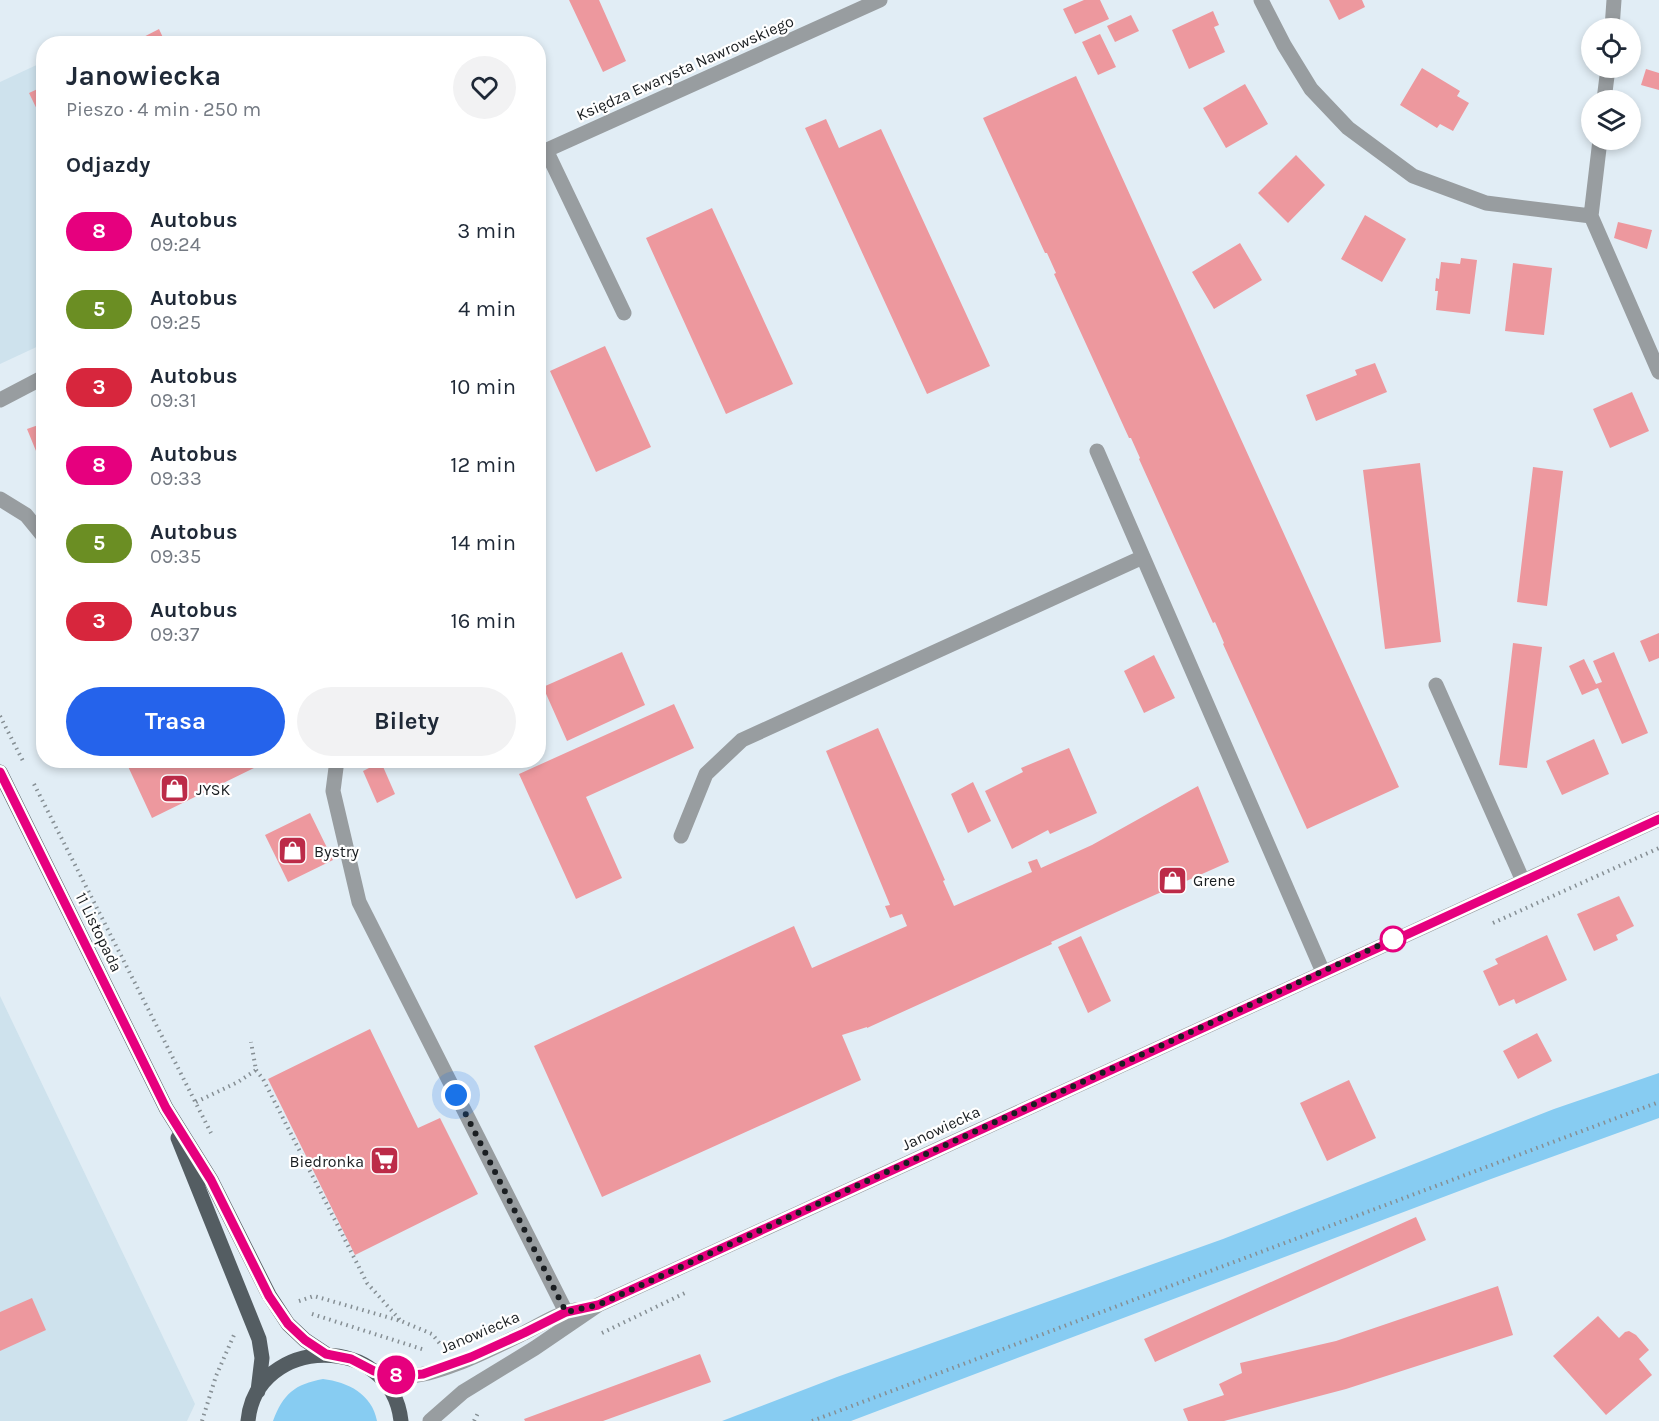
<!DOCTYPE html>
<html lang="pl">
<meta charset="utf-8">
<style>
body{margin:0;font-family:Karla,sans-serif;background:#f2f2f3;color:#1f2937;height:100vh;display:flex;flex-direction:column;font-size:22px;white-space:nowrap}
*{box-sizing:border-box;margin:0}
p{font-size:20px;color:#747a83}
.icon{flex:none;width:33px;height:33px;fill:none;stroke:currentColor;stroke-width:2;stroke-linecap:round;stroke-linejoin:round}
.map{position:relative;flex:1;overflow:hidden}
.drawer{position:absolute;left:36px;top:36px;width:510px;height:732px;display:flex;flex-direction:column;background:#fff;border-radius:24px;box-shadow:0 3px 9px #0003}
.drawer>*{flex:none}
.badge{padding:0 12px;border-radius:20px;font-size:21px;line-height:39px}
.tools{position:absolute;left:1581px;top:18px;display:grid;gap:12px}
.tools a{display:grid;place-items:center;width:60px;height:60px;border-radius:50%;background:#fff;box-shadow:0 3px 9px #0003;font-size:30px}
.you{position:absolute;width:30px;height:30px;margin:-15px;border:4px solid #fff;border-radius:50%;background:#1a73e8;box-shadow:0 0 0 9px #1a73e833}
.map>.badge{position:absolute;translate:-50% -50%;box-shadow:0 0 0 3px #fff}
h2{padding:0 30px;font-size:22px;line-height:54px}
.round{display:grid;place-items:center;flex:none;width:63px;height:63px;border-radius:32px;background:#f2f2f3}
.headline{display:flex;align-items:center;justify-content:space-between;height:102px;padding:0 30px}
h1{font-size:28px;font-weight:700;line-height:45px}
.primary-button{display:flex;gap:12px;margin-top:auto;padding:12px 30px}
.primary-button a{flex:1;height:69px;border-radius:36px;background:#2563eb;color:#fff;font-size:24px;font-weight:700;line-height:69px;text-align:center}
.primary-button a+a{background:#f2f2f3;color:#1f2937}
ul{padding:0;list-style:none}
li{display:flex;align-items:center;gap:18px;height:78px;padding:0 30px}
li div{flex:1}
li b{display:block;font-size:22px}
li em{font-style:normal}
li .badge{min-width:66px;font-weight:700;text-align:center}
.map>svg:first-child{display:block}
.built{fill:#cee2ed}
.green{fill:#87ccf2}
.building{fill:#ed989e}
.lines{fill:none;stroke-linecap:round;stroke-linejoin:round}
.path{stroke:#868f94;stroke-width:4;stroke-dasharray:1.5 4.5;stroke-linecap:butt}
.minor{stroke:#989da0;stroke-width:15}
.major{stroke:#545d62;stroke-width:15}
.line-casing{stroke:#fff;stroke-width:14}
.line{stroke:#e6007e;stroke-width:9}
.walk{stroke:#1a1e21;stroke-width:6;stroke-dasharray:0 10.8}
.stop-dot{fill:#fff;stroke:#e6007e;stroke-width:3}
.labels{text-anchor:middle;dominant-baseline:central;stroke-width:4.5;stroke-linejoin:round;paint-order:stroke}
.street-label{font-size:16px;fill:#1a1e21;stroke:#fff}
.poi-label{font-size:16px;fill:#1a1e21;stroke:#fff;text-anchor:start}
</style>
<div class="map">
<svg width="1659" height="1421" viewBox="0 0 1659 1421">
<rect width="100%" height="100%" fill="#e1edf5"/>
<!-- built -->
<path class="built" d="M43,62V344L0,364V82Z
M0,996L195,1404L187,1421H0Z"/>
<!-- green -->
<path class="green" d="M1659,1073V1118L1491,1179L851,1421H722L837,1377L1223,1239L1554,1109Z
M323,1379C348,1382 372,1394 377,1421H273C283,1394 295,1384 323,1379Z"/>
<!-- building -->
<path class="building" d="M569,0H599L626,61L603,72Z
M1084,0H1100L1109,19L1075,34L1063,9Z
M1329,0H1362L1365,7L1339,20Z
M1213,11L1219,25L1214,27L1225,52L1189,69L1172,30Z
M1131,15L1139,31L1115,42L1107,26Z
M159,29L166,44H130Z
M1100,34L1116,67L1098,75L1082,42Z
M1422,68L1460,91L1457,96L1469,103L1453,131L1440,124L1437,128L1400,105Z
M1646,69L1659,73V90L1641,85Z
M1076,76L1399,787L1307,829L1223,644L1224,643L1215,622L1213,623L1139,459L1140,458L1131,438H1129L1054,274L1056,273L1047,253H1045L983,118Z
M1245,84L1268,124L1226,148L1203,108Z
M44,86V124L29,93Z
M826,119L839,148L881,129L990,366L927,394L805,128Z
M1296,155L1325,185L1288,223L1258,193Z
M712,208L793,384L726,414L646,238Z
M1365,215L1406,239L1382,282L1341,259Z
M1618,222L1652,230L1647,249L1614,238Z
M1240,243L1262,280L1214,309L1192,272Z
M1461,258L1477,260L1470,314L1436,310L1438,291H1435L1436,278L1439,279L1441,262L1460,264Z
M1513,263L1552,268L1544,335L1505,331Z
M605,346L651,447L596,472L550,371Z
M1375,363L1387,392L1316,421L1306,395L1357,375L1355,370Z
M1632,392L1649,431L1610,448L1593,409Z
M44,423V468H43L27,429Z
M1420,463L1441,642L1385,649L1363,470Z
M1533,467L1563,471L1547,606L1517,602Z
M1659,633V658L1649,662L1640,641Z
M1513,643L1542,647L1527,768L1499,765Z
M622,652L645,705L567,741L543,687Z
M1614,652L1648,733L1622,744L1598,688L1582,695L1569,666L1584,659L1596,684L1602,682L1593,661Z
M1154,655L1175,698L1144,713L1124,671Z
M674,704L694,748L586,797L622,878L576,899L519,774Z
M878,728L945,880L943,881L954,906L1032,872L1028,862L1037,859L1041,868L1092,845L1198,786L1229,862L1121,910L1051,942L1052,944L867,1028V1027L842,1035L861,1080L602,1197L534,1046L794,926L812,968L907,926L902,914L890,918L885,906L890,905L826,751Z
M1594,739L1609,774L1562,795L1546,761Z
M1069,748L1097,813L1050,834L1048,830L1012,849L985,791L1023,772L1021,768Z
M125,760H270L152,818Z
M381,762L395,794L377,803L363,771Z
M973,782L991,821L968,833L951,794Z
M310,813L333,860L288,882L265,835Z
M1619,896L1634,926L1616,935L1618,940L1594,951L1577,914Z
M1547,935L1567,980L1516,1004L1514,999L1499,1006L1483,971L1498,964L1495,959Z
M1081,936L1111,1001L1088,1013L1058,947Z
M370,1029L418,1128L440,1118L478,1194L355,1255L268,1079Z
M1537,1033L1552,1061L1518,1079L1503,1051Z
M1349,1080L1376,1138L1327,1161L1300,1103Z
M1416,1217L1426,1240L1155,1362L1144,1339Z
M1498,1286L1513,1335L1346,1389L1224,1421H1188L1183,1409L1224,1395L1219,1384L1242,1373L1240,1363L1336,1341Z
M32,1298L46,1330L0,1351V1312Z
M1598,1316L1619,1338L1625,1332L1629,1331L1636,1335L1649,1350L1639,1359L1652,1375L1606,1415L1553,1356Z
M700,1354L711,1382L603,1421H525L524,1419Z"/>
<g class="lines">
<!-- path -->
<path class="path" d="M0,716L23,761
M34,784L211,1133
M1493,923L1659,848
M256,1070L263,1079L367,1283L400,1320
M196,1102L238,1082L256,1070L251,1042
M299,1301L314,1296L401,1321L432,1334L441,1345
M312,1314L425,1350
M602,1333L687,1292
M202,1421L216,1376L234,1335
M474,1421L479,1411
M812,1421L1659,1102"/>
<!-- minor -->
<path class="minor" d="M1261,0L1284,45L1311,89L1348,128L1413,176L1486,203L1591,216
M1612,28L1614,0
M1604,100L1608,68
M1600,140L1591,216L1659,372
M546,150L624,313
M538,154L880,0
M0,400L44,377
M1097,451L1323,972
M0,499L26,515L44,537
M1436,685L1523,881
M337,760L333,791L359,902L566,1312
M681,836L706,774L742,740L1143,557
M374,1371C383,1372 392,1375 401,1376C434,1379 493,1348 524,1333C540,1325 556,1314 575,1310
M430,1421L463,1392L535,1348L598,1305L1659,819"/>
<!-- major -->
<path class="major" d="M0,772L166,1108L211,1180L269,1295L288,1324L305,1340L326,1354
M178,1138L259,1339L262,1358L258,1391
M248,1421C256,1335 391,1332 401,1421"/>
</g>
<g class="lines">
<defs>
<path id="line" d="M0,772L166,1108L211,1180L269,1296L288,1324L305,1340L326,1354L351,1359L374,1371L402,1376L423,1374L471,1357L524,1333L566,1312L598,1305L1659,819"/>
</defs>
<!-- line casing -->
<use href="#line" class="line-casing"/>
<!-- line -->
<use href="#line" class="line"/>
<!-- walk -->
<path class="walk" d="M456,1095L566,1312L598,1305L1393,939"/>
</g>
<!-- icons -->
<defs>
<symbol id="shop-square" viewBox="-11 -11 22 22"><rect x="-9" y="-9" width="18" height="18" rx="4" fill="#bc2b48" stroke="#fff"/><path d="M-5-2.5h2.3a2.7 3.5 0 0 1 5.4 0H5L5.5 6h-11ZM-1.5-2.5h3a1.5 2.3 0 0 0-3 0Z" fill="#fff"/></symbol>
<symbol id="supermarket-square" viewBox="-11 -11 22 22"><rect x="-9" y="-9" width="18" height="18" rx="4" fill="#bc2b48" stroke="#fff"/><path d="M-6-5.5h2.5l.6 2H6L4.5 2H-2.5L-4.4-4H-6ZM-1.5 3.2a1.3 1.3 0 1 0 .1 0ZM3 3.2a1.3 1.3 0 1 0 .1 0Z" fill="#fff"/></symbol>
</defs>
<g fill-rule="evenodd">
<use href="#shop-square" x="158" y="772" width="33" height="33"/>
<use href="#shop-square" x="276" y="834" width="33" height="33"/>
<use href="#shop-square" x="1156" y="864" width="33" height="33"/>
<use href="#supermarket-square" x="368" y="1144" width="33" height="33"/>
</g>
<!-- markers -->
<circle class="stop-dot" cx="1393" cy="939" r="12"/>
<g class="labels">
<!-- street labels -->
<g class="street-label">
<text transform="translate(685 68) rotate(-24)">Księdza Ewarysta Nawrowskiego</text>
<text transform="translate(99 932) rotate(64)">11 Listopada</text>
<text transform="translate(941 1128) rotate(-25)">Janowiecka</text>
<text transform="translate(480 1332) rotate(-23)">Janowiecka</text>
</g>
<!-- poi labels -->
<g class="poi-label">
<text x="196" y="789">JYSK</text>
<text x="314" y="851">Bystry</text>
<text x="1193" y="880">Grene</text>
<text x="364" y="1161" text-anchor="end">Biedronka</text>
</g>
</g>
</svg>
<div class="tools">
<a><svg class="icon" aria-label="locate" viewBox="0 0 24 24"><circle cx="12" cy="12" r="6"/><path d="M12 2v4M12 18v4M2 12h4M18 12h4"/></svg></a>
<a><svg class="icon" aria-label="layers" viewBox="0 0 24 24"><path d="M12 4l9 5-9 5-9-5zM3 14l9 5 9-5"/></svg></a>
</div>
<div class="you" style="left:456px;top:1095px"></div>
<b class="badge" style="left:396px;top:1375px;background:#e6007e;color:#fff">8</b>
<section class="drawer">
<div class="headline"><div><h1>Janowiecka</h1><p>Pieszo · 4 min · 250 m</p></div><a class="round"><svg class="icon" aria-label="heart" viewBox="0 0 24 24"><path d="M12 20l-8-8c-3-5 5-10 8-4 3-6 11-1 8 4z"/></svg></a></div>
<h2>Odjazdy</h2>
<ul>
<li><span class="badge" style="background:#e6007e;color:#fff">8</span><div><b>Autobus</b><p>09:24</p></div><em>3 min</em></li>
<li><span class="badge" style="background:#6b8e23;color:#fff">5</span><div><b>Autobus</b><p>09:25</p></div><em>4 min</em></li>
<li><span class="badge" style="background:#d7263d;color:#fff">3</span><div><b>Autobus</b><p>09:31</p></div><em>10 min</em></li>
<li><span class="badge" style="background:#e6007e;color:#fff">8</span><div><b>Autobus</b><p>09:33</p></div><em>12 min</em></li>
<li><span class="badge" style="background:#6b8e23;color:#fff">5</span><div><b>Autobus</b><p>09:35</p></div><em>14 min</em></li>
<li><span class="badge" style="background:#d7263d;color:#fff">3</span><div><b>Autobus</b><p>09:37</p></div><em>16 min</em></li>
</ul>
<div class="primary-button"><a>Trasa</a><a>Bilety</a></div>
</section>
</div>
